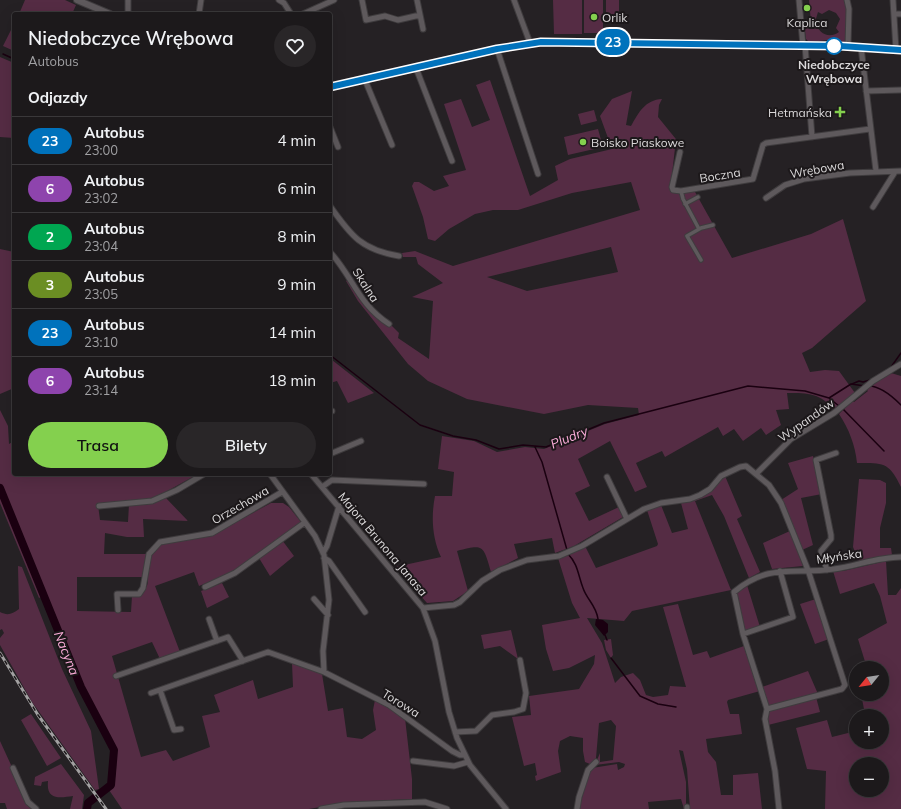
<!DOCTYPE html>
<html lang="pl">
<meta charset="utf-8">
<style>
body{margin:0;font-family:Mulish,sans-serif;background:#292628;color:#f1f3f6;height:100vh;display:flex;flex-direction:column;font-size:15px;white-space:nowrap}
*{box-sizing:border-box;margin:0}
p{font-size:13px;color:#a0a0a3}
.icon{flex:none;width:22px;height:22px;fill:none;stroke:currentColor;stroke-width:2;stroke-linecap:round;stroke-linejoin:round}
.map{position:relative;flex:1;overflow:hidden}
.details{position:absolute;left:12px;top:12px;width:320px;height:464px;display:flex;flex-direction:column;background:#1c191b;border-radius:4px;box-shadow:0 4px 16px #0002,0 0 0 1px #3a383a}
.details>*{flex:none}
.badge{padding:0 8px;border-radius:13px;font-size:14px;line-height:26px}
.needle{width:26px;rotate:240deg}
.buttons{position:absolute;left:849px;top:661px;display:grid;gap:8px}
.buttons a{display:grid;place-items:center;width:40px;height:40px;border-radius:50%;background:#1c191b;box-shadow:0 4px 16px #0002,0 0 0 1px #3a383a;font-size:20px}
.map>.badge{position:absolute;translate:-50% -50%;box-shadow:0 0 0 2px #fff}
h2{padding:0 16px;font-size:15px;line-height:36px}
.round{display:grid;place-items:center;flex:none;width:42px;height:42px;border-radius:21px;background:#292628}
.overview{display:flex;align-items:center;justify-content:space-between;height:68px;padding:0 16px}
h1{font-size:19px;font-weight:600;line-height:30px}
.cta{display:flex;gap:8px;margin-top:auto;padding:8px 16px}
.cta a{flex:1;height:46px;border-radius:24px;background:#84d04e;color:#111;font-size:16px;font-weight:600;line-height:46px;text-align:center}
.cta a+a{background:#292628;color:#f1f3f6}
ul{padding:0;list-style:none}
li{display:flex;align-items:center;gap:12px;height:48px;padding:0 16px;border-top:1px solid #3a383a}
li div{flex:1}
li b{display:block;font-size:15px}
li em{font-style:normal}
li .badge{min-width:44px;font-weight:700;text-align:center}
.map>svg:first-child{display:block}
.green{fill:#552c44;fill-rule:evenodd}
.water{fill:#1a0010}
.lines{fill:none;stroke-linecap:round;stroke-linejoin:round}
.stream{stroke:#1a0010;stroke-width:1.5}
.river{stroke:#1a0010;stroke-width:8}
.pedestrian-casing{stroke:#3f3c3e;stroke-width:5.5}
.minor-casing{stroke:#3f3c3e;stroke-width:7}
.tertiary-casing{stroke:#3f3c3e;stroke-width:8}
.pedestrian{stroke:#5e595c;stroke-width:3.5}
.minor{stroke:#5e595c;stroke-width:5}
.tertiary{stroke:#5e595c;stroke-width:6}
.rail-casing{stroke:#a2a0a1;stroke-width:3}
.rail{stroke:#1c181a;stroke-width:1.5;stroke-dasharray:4.5;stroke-linecap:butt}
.line-casing{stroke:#fff;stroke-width:9}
.line{stroke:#0072bc;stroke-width:6}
.poi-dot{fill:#84d04e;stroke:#1c181a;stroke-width:1.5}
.stop-dot{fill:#fff;stroke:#0072bc;stroke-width:2}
.labels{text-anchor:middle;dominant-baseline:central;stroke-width:4;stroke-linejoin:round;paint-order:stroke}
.poi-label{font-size:12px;fill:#dbd9da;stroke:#1c181a;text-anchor:start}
.stop-label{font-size:12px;font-weight:bold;fill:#dbd9da;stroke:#1c181a}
.street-label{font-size:12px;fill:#dbd9da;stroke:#1c181a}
.water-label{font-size:13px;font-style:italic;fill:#fcadda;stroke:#1c181a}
</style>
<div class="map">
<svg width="901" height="809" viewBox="0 0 901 809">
<rect width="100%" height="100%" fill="#252124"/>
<!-- green -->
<path class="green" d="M25,0H65L76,5L72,14H19Z
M553,0H582V34H554Z
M584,0H603V33H584Z
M606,0H619V16H606Z
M809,0H846V42L828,40L809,42L806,39L804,23L811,22ZM829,10L836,13L840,19L836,28L839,32C829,39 819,34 815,22L818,12L822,14Z
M14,24V51L3,46Z
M0,57L14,63V138L0,137Z
M490,80L530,196L558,180L555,166L570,159L612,149L600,116L612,99L632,91L626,125L631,126C639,112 645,100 662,99L659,105L658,117L684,149L675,148L670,192H695L732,258L811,234L843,219L866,301L812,348L802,353L810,372L825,370L839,371L855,393L834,410C820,393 809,393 787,393L789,409L776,410L781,425L766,435L761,428L743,441L734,429L723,436L718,427L665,457L662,451L636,463L647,487L635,492L610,441L578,459L590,486L575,493L589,521L619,507L623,517L574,546L555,553L552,538L514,544L518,558L491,572C483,545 484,544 457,551L468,591L453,601L427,603L395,567L441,557C432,538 431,516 435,496H452L454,472L438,469L442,436L474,441L497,452L525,447L544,449L605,424L639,415L638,408L588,405L544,414L467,399L428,381L408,364L358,301L346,281L348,280L369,311L389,327L391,325L399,333L398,338L429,359L433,301L412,297L443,283L418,264L416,257H403L402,253L415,251L453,266L640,210L631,182L572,193L518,210H493L475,214L449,229L435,241L428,239L423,217L412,186L414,182H419L434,191L449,186L443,176L466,170L444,104L461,99L472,127L490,120L476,85ZM611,247L618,272L527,291L487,277Z
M594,110L597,121L581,125L578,114Z
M598,129L603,147L568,155L564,137Z
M0,249L14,252V388L0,394Z
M332,360L374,393L348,403L337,381L330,383V361Z
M891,373L901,376V487C889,462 884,463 857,463C855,445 849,429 839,414L852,401L854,402L868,391L866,389Z
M0,410L8,426L9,444L14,441V474H198L151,500L98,505L100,520L128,522L129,504H151L165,497L188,521L143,519L144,537H127L105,533L104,554H147L143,577H77V611L131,612L132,596C161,587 139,572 150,558C153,554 157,548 162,544L212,535L271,503H283L289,507L301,522L233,572L199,586L194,572L155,586L180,652L160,659L152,642L112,656L141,757L166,750L173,761L210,747L202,716L220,712L214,695L253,680L258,699L293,687L292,663L322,674L328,711L343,708L347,737L362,739L376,730L373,710L375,700L405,718L412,779V799L348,802L309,809H122L109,790C118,781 117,759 114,747L83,687L0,484Z
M813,456L822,494L801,498L813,545L802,550L781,500L798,489L788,463Z
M725,476L742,516L737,519L760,572L749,578L724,516L712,495L695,501L731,590L632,611L624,621L587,618L602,643L615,683L621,677L633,673L640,680L646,695L653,697L668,695L670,686L686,687L663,607L678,604L693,655L707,651L710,658L744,646L760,691L728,700L727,702L730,714H739L742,734L706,739L708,752L716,762L721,795H733V775L758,773L762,809H690L687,769L683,751L679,750L686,782V809H684L681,799L648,802L649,809H579L589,772L592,768L617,764L618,770L624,767L625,764L619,762L595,765L600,753V762L613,760L616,726L611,720L599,723L596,758L595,762L590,764L585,762L583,751V738L570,736L560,741L558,751L561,772L536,781L535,776L537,775L535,763L524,766L512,717L531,715L529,696L579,689L594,664L595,655L569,668L553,671L546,649L542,625L580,618L572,603L558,558L585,546L596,568L657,546L658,544L647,510L661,505L672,533L688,529L681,503L695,500L721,477Z
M859,479L880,480L886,483V503L880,528V548H891L892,555L859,561L853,547Z
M0,492L43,596L39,598L0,503Z
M790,531L803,566L772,569L763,543Z
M282,540L294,556L270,576L259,558Z
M886,561L888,595H896L901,588V809H825L826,771L807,769L796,728L827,720L832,737L852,732L851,729L856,728V742H882V716H861L859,711L864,709L861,694H882V668H867L858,639L887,623L880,596L874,583L840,594L833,571H843ZM856,764H882V790H856Z
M18,566L22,567L62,669L91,731L99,789L95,790L32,702L0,645V638L4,633L2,629L0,630V612C8,616 12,614 19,609Z
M222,583L229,597L207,608L201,591Z
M747,585L760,627L744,633L736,593Z
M816,599L829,639L815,644L800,604Z
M511,630L518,659L500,646L484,649L481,635Z
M611,639L613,655L611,658L606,650L604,640Z
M808,671L818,694L768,707L762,687Z
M816,697L820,712L768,725L767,718L769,710Z
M31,714L61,758L47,766L21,720Z
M0,741L28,802L33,809H7L5,803H0Z
M61,764L84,795L82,809H70L73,796C59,798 46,800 48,781L42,782L41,786L34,785L35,777Z"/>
<!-- water -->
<path class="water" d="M596,619L603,620L608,624V632L604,636L595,625Z"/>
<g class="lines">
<!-- stream -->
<path class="stream" d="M3,54L14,59
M330,355L420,425L453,436L476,440L499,449L523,445L546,447L604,423L748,386L805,391L829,398L839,406
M891,367L901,353
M852,384L859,381L863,382L870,380
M869,386C880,386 894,398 901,405
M829,398L851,384L865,386
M842,408L884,451
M535,447L542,462L567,550
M568,554C578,564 578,575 583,588C587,600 596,605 598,619
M605,635L607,640
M611,658L640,696L658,704L676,707"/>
<!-- river -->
<path class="river" d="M0,488L81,687L114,750L111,785L88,803L87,809"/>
<defs>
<path id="pedestrian" d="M681,191L683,199L699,229
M685,204L698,197
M701,260L687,236L701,228L713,225"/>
<path id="minor" d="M279,0L284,3L291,14
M362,0L366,20L385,16L398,20L420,15
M417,0L423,29
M514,0L530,43
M799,0L803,46
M847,0L849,9L848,46
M893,0L896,50
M128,14V0
M199,14L201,0
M303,14L334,0
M895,14H901
M805,45L812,137
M861,47L876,171
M497,49L538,174
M416,68L452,161
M365,80L392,145
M866,91L901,90
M330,127L338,147
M680,152L672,187L673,190L681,191L753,179L763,145L766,143L870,129
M766,198L785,185L804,179L850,173L901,171
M330,206C351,236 362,250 399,256
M873,207L895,172
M330,252C353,277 358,304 389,324
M330,411H332
M330,454L361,441
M757,473L791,439L834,413L873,381L901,364
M270,474L315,536L324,555L329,600L323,651L324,672
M311,474L423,608L435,641L449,712L457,738L470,765L506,809
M607,477L627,519
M322,487L332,480L424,484
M99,506L152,501L177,490L204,474
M323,553L327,546L339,506
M324,558L329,561L365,612
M827,570L821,551L831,539V535L816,460L836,453
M205,587L235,573L304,523
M314,599L328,615
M423,608L454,605L460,602L482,581L500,570L527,560L559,556L568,552L582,546L644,509L661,503L690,499L700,495L710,489L721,476L740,467L746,466L769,485L781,503L808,570L845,685L842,689L767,709
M118,610L117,594H139L143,588L149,554L160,542L212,533L282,492
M209,619L217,641
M743,634L793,617L780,571
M116,676L228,637L243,661
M160,690L174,730L181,729
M151,693L268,652L324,672L389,705L452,751L460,755H464
M767,709L743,634L734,592C770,562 794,575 834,569C856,566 878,557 901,557
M767,709L765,719L775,771L779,809
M455,732L476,731L492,715L514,712L523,709L526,693L520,660
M413,761L454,766L468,762
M13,768L28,802L36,809
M687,807V809
M321,809L344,805L425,802L447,809
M577,809L579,797L588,770L596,762"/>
<path id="tertiary" d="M77,0L110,14
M330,87L497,49L541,42L840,46L901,50"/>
</defs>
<!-- pedestrian casing -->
<use href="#pedestrian" class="pedestrian-casing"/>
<!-- minor casing -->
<use href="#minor" class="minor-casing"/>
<!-- tertiary casing -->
<use href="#tertiary" class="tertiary-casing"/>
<!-- pedestrian -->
<use href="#pedestrian" class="pedestrian"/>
<!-- minor -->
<use href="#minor" class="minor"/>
<!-- tertiary -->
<use href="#tertiary" class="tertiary"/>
<defs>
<path id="rail" d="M0,653L38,715L106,809"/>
</defs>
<!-- rail casing -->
<use href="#rail" class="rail-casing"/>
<!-- rail -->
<use href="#rail" class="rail"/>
</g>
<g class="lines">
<defs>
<path id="line" d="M330,87L497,49L541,42L840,46L901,50"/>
</defs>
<!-- line casing -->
<use href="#line" class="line-casing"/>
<!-- line -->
<use href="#line" class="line"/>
</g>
<!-- markers -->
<g class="poi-dot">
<circle cx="807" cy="8" r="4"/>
<circle cx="594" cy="17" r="4"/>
<path d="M838 106h4v4h4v4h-4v4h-4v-4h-4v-4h4z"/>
<circle cx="583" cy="142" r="4"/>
</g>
<circle class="stop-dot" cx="834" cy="46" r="8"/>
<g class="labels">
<!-- poi labels -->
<g class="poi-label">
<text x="602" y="17">Orlik</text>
<text x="807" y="22" text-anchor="middle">Kaplica</text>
<text x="832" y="112" text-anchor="end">Hetmańska</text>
<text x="591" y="142">Boisko Piaskowe</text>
</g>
<!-- stop labels -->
<g class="stop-label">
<text x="834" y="64">Niedobczyce<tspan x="834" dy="14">Wrębowa</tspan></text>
</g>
<!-- street labels -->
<g class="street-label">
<text transform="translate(817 169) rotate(-10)">Wrębowa</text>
<text transform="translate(720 175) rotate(-9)">Boczna</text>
<text transform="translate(366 285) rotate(57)">Skalna</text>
<text transform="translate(806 420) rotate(-35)">Wypandów</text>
<text transform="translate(240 505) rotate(-30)">Orzechowa</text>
<text transform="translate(383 544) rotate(50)">Majora Brunona Janasa</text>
<text transform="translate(839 556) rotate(-8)">Młyńska</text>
<text transform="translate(401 703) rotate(32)">Torowa</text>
</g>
<!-- water labels -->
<g class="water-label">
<text transform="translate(569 437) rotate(-22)">Pludry</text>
<text transform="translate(67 653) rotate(68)">Nacyna</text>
</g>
</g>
</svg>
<div class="buttons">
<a><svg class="needle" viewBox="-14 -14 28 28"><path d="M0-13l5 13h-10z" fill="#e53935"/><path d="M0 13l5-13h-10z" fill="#a0a0a3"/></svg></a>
<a>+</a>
<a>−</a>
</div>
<b class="badge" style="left:613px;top:42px;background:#0072bc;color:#fff">23</b>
<section class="details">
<div class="overview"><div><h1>Niedobczyce Wrębowa</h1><p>Autobus</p></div><a class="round"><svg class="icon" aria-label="heart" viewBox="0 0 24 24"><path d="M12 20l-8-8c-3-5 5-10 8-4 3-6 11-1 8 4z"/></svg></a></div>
<h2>Odjazdy</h2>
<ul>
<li><span class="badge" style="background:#0072bc;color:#fff">23</span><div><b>Autobus</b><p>23:00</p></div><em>4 min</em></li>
<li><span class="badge" style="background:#8e44ad;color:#fff">6</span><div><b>Autobus</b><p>23:02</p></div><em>6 min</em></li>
<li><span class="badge" style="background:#00a651;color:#fff">2</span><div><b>Autobus</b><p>23:04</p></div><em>8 min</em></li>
<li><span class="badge" style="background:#6b8e23;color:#fff">3</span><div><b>Autobus</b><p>23:05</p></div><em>9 min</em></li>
<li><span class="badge" style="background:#0072bc;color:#fff">23</span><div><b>Autobus</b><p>23:10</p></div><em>14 min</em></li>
<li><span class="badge" style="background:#8e44ad;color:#fff">6</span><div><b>Autobus</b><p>23:14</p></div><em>18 min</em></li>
</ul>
<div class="cta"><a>Trasa</a><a>Bilety</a></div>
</section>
</div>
